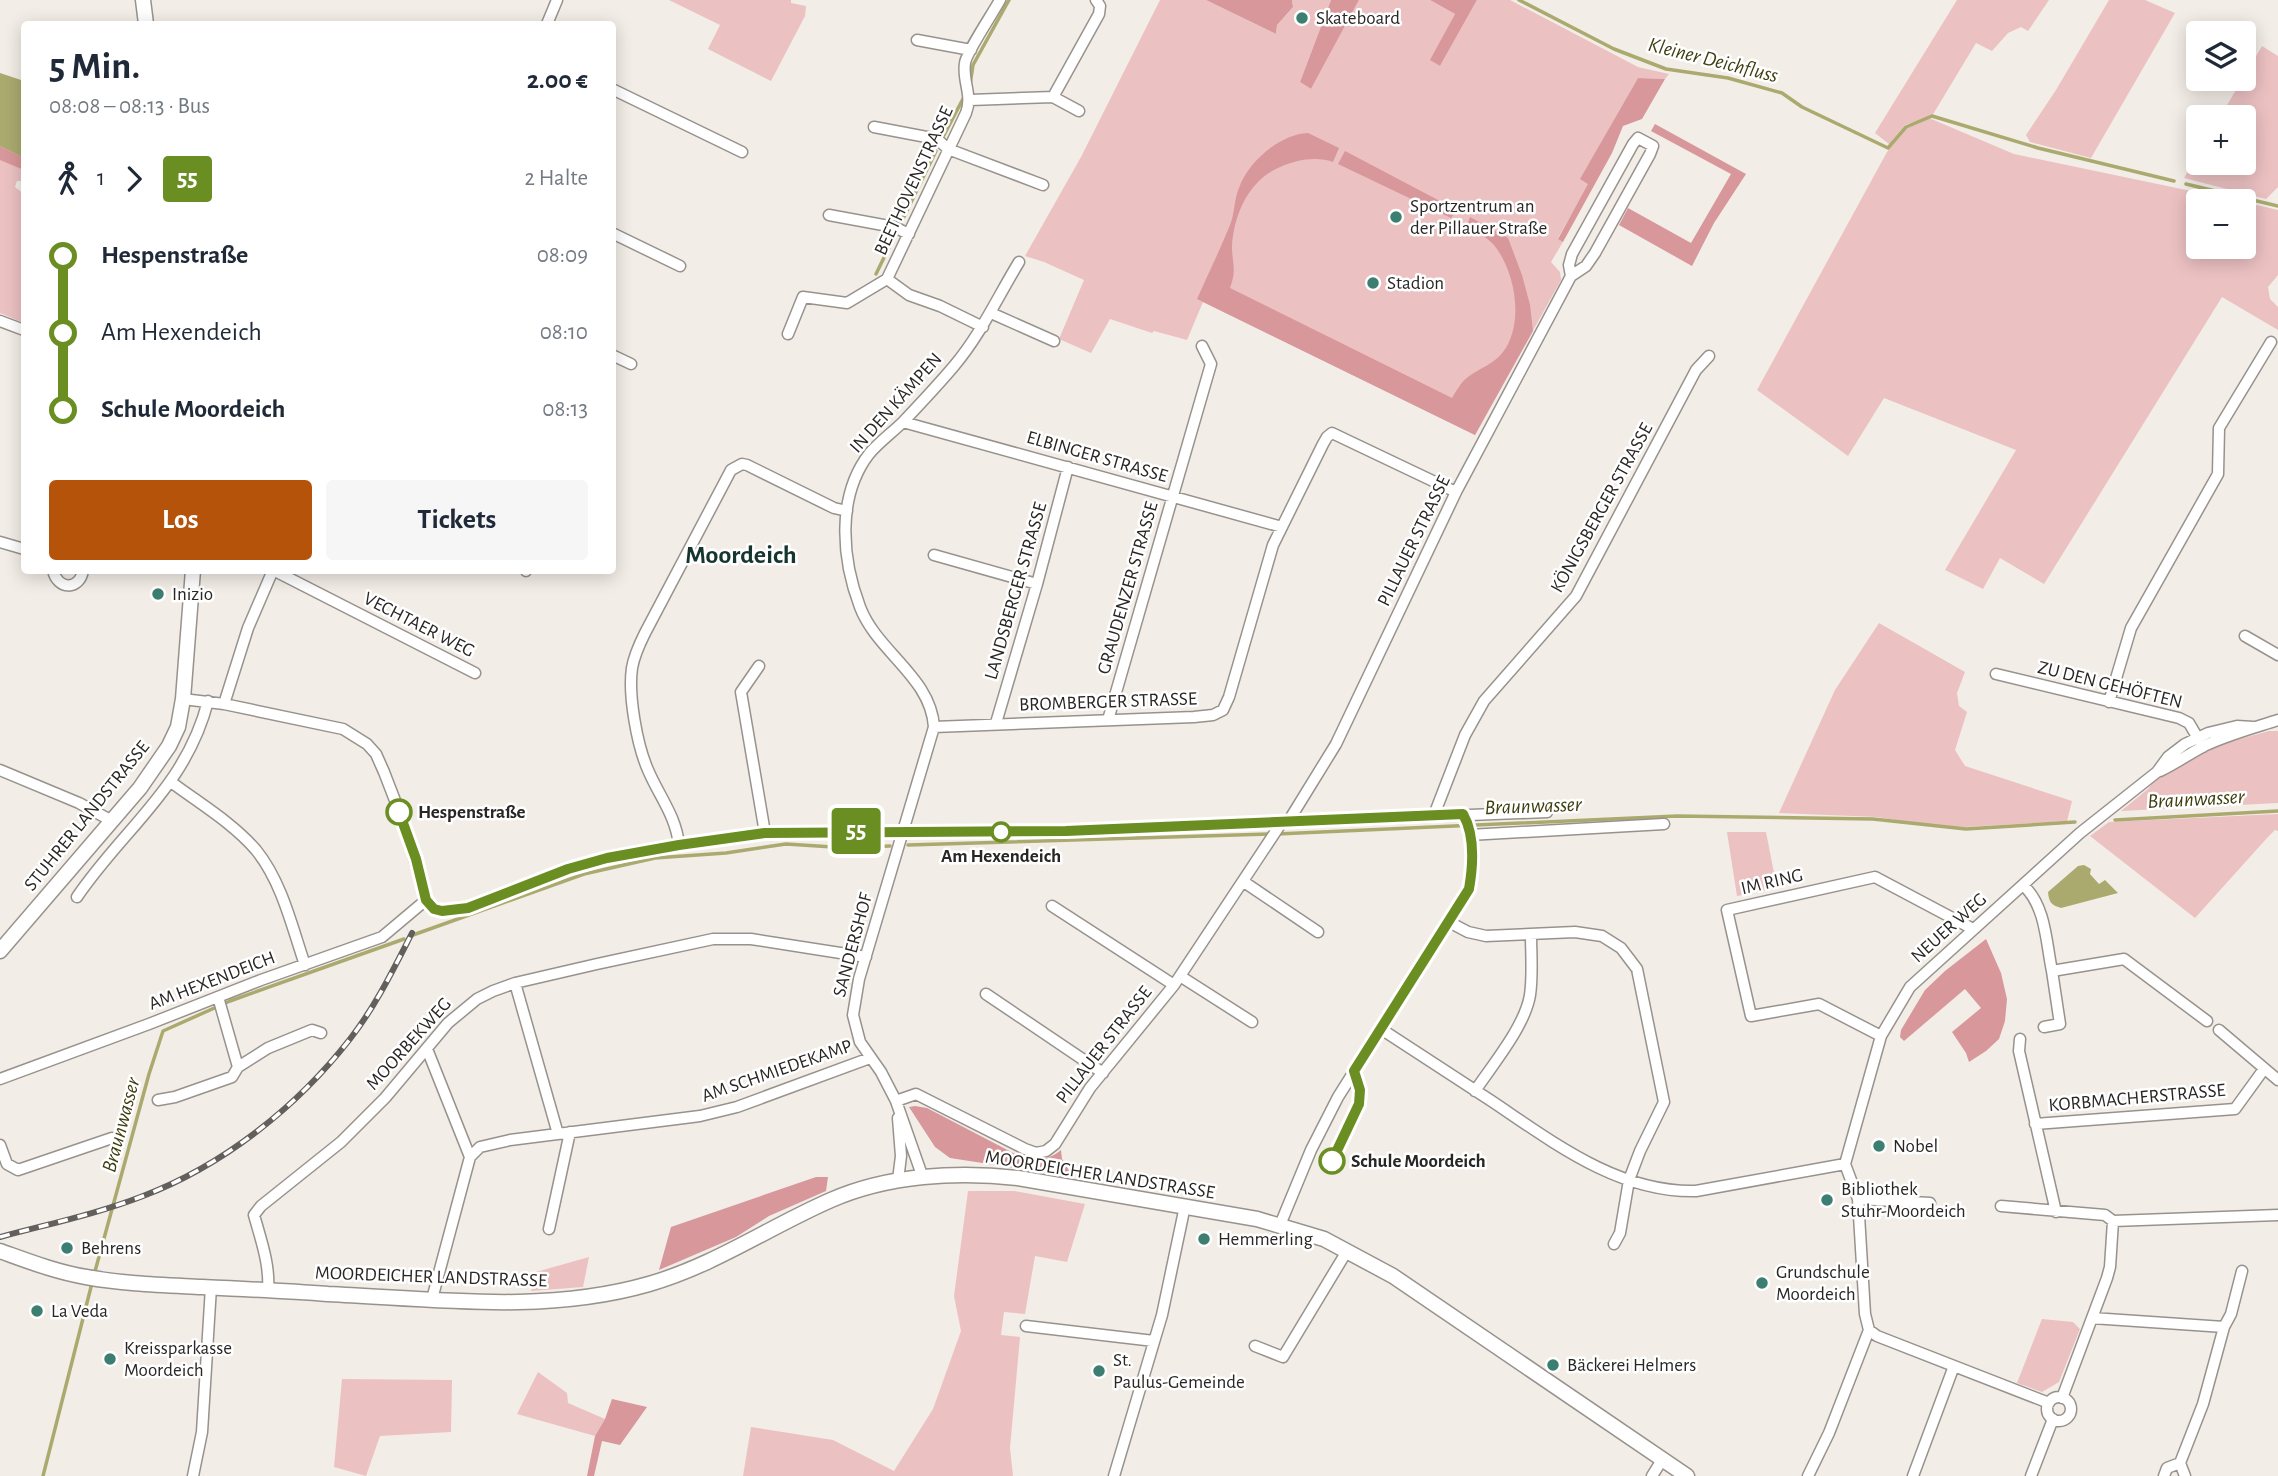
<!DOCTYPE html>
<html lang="de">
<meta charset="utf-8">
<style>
body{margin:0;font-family:"Alegreya Sans",sans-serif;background:#f6f6f7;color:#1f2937;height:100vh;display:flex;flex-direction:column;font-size:26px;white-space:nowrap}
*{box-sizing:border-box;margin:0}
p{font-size:23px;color:#747a83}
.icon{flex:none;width:38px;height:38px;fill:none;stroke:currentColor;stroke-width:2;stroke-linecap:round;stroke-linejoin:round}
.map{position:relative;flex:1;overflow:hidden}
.side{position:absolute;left:21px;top:21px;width:595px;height:553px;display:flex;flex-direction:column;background:#fff;border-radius:7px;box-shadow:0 4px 18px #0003}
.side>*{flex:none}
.badge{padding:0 14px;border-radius:5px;font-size:24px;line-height:46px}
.fabs{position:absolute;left:2186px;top:21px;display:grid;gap:14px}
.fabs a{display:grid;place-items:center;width:70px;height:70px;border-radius:7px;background:#fff;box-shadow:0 4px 18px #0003;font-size:35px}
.map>.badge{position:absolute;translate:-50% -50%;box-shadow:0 0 0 4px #fff}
.legs{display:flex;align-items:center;gap:10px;height:77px;padding:0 28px;font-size:23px}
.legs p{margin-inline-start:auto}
.overview{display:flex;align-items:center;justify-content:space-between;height:119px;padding:0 28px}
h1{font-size:38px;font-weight:700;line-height:52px}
.action{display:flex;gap:14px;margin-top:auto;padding:14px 28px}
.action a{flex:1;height:80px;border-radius:7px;background:#b45309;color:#fff;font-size:28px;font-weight:700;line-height:80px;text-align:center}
.action a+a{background:#f6f6f7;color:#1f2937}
ul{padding:0 28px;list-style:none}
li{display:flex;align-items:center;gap:24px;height:77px;font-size:26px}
li i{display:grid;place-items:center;width:10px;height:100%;margin:0 9px;background:currentColor}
li i::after{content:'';width:18px;height:18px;margin:-9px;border:5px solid;border-radius:50%;background:#fff}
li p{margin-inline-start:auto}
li:first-child i{background:linear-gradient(#0000 50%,currentColor 0)}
li:last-child i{background:linear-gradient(currentColor 50%,#0000 0)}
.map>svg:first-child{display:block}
.green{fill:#ecc1c2}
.forest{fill:#d8979a}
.water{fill:#aaaa6f}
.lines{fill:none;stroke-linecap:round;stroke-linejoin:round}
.stream{stroke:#aaaa6f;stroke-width:3.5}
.street-casing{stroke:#98928d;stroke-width:13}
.secondary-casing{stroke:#98928d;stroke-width:17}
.street{stroke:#fff;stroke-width:10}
.secondary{stroke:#fff;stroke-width:14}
.rail-casing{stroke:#625f5c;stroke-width:6}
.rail{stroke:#fff;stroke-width:3.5;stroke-dasharray:10;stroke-linecap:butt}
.line-1-casing{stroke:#fff;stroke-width:16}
.line-1{stroke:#6b8e23;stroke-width:10}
.poi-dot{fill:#3c7e70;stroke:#fff;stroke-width:2.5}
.stop-1-dot{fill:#fff;stroke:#6b8e23;stroke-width:3.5}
.labels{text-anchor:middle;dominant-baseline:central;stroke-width:5;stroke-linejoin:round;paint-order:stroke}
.poi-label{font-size:19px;fill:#292725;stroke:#fff;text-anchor:start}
.street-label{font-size:19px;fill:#292725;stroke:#fff}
.stop-label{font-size:19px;font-weight:bold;fill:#292725;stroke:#fff;text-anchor:start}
.water-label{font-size:21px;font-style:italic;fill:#3f3e0f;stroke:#fff}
.district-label{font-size:26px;font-weight:bold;fill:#15352e;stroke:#fff}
</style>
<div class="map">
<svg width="2278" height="1476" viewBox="0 0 2278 1476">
<rect width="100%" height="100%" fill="#f3ede7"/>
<!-- green -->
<path class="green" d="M669,0H791V3L806,6L805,16L771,81L708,49L720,25Z
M1160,0H1206L1276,34L1277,25L1293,7L1292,0H1331L1300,82L1311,89L1359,0H1430L1455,14L1431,60L1440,66L1477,0H1510L1638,67L1669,74L1665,79L1638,78L1581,179L1589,184L1558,238L1563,242L1551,262L1560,272L1561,280L1475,435L1203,302L1187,340L1154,331L1152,333L1110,319L1091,353L1059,339L1084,280L1044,262L1025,256L1081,157Z
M1957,0H2049L2028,31L2021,27L2008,33L1992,51L1976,43L1932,116L1905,125L1889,144L1875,133Z
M2109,0H2145L2175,13L2091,158L2030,142L2026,135L2056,90Z
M2262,46L2278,56V187L2266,199L2184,178L2198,154V163H2244V117H2220Z
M1929,118L2014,154L2239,201H2198V247H2244V202L2278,210V275L2268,287L2270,299L2278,307V330L2222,297L2044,584L2000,558L1983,589L1945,570L2016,450L1884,398L1848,456L1757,390L1887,152L1907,128Z
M0,146L24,158L21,169L24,170V181H17L15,187L24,194V225L21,226L22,265L24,267V323L0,313Z
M1879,623L1965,672L1957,693L1959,706L1967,712L1955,750L1965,766L2072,801L2067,821L1966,827L1932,826L1877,817L1779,813L1835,690Z
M2269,731H2278V803L2121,811L2148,789L2153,782L2214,746Z
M2278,814V831L2275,830L2267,838L2195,918L2090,836L2109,822Z
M1727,832H1766L1777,888L1737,896Z
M968,1191H1014L1085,1204L1067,1262L1035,1256L1025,1314L1004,1312L1001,1335L1020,1337L1010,1448L1013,1476H743L751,1427L833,1440L894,1471L933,1409L961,1331L954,1296Z
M589,1257L583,1287L531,1291L536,1272Z
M2042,1319L2073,1322L2080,1329L2059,1382L2042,1392L2017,1383Z
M538,1372L567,1393L568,1403L605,1419L595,1436L517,1414Z
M342,1379L452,1380L451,1432L380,1436L366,1476L334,1467Z"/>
<!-- forest -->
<path class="forest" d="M1206,0H1292L1293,7L1277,25L1276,34Z
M1331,0H1359L1311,89L1300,82Z
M1430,0H1477L1440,66L1430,60L1455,14Z
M1638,78L1665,79L1642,119L1623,126L1612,153L1563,242L1558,239L1588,184L1580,179Z
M1655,124L1746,174L1714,223L1692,266L1619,225L1628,208L1691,243L1731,174L1651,131Z
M1308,133L1339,148L1333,162C1316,156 1296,160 1280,167C1249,180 1234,214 1232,246C1232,264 1237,269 1230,288L1452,398C1457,390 1461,382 1468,377C1480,368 1494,364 1503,352C1525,323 1515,271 1494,245C1487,237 1476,232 1467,226L1470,217L1508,238L1522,275L1530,305L1533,331L1475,435L1197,299C1208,274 1220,250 1230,225C1235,213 1234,199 1239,188C1248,162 1280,134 1308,133Z
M0,146L24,158V170L0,160Z
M1345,151L1457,210L1451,218L1338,164Z
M1986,939L2001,973L2007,999L2005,1021L1999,1039L1986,1051L1969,1062L1966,1053L1952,1032L1981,1008L1965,989L1904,1041L1900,1037L1901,1030L1925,990L1945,971Z
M915,1106L927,1108L1023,1158C1039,1161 1048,1160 1061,1150L1062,1159L1073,1177L950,1158L935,1147L909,1107Z
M816,1177H828L826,1191L769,1216L736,1237L659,1270L671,1227Z
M612,1399L647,1407L620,1445L602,1441L594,1476H587L595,1436L605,1419Z"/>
<!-- water -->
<path class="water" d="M0,73L24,81V158L0,146Z
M2084,865L2091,869L2090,874L2099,884L2105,880L2118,893L2061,908C2051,905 2049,902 2048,892L2078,866Z"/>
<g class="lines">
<!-- stream -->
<path class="stream" d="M1519,0L1614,49L1666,69L1728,78L1782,93L1802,107L1888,148L1906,127L1932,116L2038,148L2174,181
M970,85L973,65L1009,0
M943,137L965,95
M2186,184L2278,206
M876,274L936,151
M2115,820L2278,811
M1277,834L1677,816L1873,819L1966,829L2075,822
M908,845L1269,834
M840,848L890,846
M413,935L584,874L655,858L726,853L786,844L833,847
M94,1275L149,1074L163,1031L230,1001L404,939
M43,1476L92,1283"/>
<defs>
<path id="street" d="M547,24L557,0
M917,40L971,50
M612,89L742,152
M1053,97L1079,111
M970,100L1053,97L1099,14L1100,6L1096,0
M874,127L937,139L948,149L1043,185
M829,215L894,227L909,234
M612,233L680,266
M991,313L1054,341
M0,321L24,330
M983,327L940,306L909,295L887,279L966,113C973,95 962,81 965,63C966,53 993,13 1000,0
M788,334L803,297L847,303L887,279
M612,355L631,364
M903,422L1282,527
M0,542L24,549
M934,555L1037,584
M53,570C57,590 80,591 83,570
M526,570V571
M2245,636L2278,655
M759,666L741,692L765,833
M1996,674L2179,718L2189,723L2203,747
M183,699L224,704L343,729L367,744L376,754L384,772L406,829L426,900L434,909L442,911L468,908L551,875L607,857L679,845L765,833L1066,831L1547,812
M2109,702L2131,628L2218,474L2219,428L2271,342
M224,704L248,628L273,570L475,673
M1108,720L1211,364L1202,346
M996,723L1037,584L1068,467
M934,727L1194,717L1213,715L1223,710L1229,697L1273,545L1323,444L1327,437L1332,433L1456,492
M0,770L79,803L112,821
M2160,771C2175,764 2189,754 2204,746C2227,735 2253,728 2278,720
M171,782C199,803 233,823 256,850C282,882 292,927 305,965
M1434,815L1465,735L1484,701L1576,596L1696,370L1709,356
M1288,822L1336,744L1456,492L1571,276L1586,266L1595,253L1650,154L1653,146L1638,138L1633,144L1572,254L1569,265L1571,276
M1469,835L1664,824
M679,845C676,816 659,796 648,770C637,745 628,695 632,668C634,656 639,645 645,633L731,470L742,464L747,465L834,508L847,511
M1244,882L1318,932
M2024,886C2046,907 2046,942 2052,971L2124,959L2207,1021
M77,897C124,828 186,787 208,701
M1052,906L1174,985
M1449,922L1468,932L1486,936L1575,932L1602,936L1621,948L1637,969L1664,1102L1640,1151L1629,1180L1620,1233L1614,1244
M1180,976L1252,1022
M515,983L558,1134
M986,994L1103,1073
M218,997L238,1067L268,1048L312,1030L321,1033
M2044,1027L2060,1024L2052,971
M1381,1029C1419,1054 1456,1078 1493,1102C1554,1143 1619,1193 1696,1191L1845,1164
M2219,1030L2278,1080
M1881,1036L1819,1004L1751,1016L1727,910L1875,877L1973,929
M2020,1039L2019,1051L2056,1212
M427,1049L470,1157
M0,1079L149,1024L261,980L382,937L426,900
M1475,1091C1493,1064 1525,1026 1530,995C1533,975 1531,954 1531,934
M158,1100L175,1097L232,1077L238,1067
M896,1101L916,1094L1025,1149L1036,1153L1046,1151L1055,1144L1090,1088L1174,985L1282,822
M2035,1124L2235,1109L2264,1069
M0,1145L7,1164L18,1170L112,1138
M923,1178L896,1101L881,1072L860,1042L853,1015L859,979L934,727C931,677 877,652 860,607C842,560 836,497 869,454C879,442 893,432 904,421C921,403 938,385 954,366C981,334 997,298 1019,262
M898,1180L901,1156L898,1118
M1858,1199L1930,1203
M2001,1206L2105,1215L2113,1221L2278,1215
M1280,1225L1311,1150L1338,1097L1469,889C1473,866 1475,835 1463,814
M549,1229L570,1132
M268,1290C270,1265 261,1240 254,1215L261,1206L341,1142L385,1098L448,1023L477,999L493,991L515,983L597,964L713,939H751L866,957
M432,1299L470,1157L480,1147L510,1140L700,1116L737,1107L870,1058
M2092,1318L2224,1327
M1026,1326L1154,1341
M1869,1330L1877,1336L2049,1403
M1255,1346L1283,1357L1347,1251
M2047 1409a12 12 0 1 1 24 0a12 12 0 1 1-24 0Z
M2062,1398L2107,1278L2110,1267L2113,1221
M193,1476L202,1432L211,1287
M1114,1476L1162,1315L1185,1206
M1652,1476L1662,1460
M1808,1476L1829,1433L1869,1330L1865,1314L1858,1199L1845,1164L1881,1036L1910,987L2080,833L2157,772L2168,757L2185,744L2208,733L2237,726L2253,727
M1913,1476L1954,1366
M2031,1476L2053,1419
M2164,1476L2167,1468L2180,1463
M2185,1476L2180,1463L2203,1404L2224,1327L2231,1314L2242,1271"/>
<path id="secondary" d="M143,0L146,24
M0,951L140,788L169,746L178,727L183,699L193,570
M0,1251C28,1261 56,1272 86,1277C124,1284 163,1285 202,1287C244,1289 286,1291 328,1294C435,1299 545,1314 649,1284C715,1265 769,1227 831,1200C888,1175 957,1171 1018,1178L1257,1219L1324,1239L1393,1276L1687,1476"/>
</defs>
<!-- street casing -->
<use href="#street" class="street-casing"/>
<!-- secondary casing -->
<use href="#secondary" class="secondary-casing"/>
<!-- street -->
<use href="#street" class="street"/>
<!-- secondary -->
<use href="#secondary" class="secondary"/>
<defs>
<path id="rail" d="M0,1237C48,1224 97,1214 143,1196C224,1165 297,1107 350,1039C375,1007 393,970 412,933"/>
</defs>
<!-- rail casing -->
<use href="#rail" class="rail-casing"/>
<!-- rail -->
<use href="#rail" class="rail"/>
</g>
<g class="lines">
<defs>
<path id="line-1" d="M399,812L416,859L426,900L434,909L442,911L468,908L568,869L607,858L679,845L765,833L1066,831L1463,814C1475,835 1473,866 1469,889L1354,1071L1360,1090L1359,1104L1332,1161"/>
</defs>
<!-- line-1 casing -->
<use href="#line-1" class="line-1-casing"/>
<!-- line-1 -->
<use href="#line-1" class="line-1"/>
</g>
<!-- markers -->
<g class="poi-dot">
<circle cx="1302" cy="18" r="7"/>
<circle cx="1396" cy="217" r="7"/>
<circle cx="1373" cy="283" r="7"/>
<circle cx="158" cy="594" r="7"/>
<circle cx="1879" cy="1146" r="7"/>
<circle cx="1827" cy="1200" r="7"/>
<circle cx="1204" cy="1239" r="7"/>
<circle cx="67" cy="1248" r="7"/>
<circle cx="1762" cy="1283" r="7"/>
<circle cx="37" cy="1311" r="7"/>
<circle cx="110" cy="1359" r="7"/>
<circle cx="1553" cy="1365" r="7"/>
<circle cx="1099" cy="1371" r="7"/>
</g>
<g class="stop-1-dot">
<circle cx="399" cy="812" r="12"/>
<circle cx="1001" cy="832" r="9"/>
<circle cx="1332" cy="1161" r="12"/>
</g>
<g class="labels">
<!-- poi labels -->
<g class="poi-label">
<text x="1316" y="18">Skateboard</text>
<text x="1410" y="206">Sportzentrum an<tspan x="1410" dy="22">der Pillauer Straße</tspan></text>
<text x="1387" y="283">Stadion</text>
<text x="172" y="594">Inizio</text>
<text x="1893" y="1146">Nobel</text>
<text x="1841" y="1189">Bibliothek<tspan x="1841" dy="22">Stuhr-Moordeich</tspan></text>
<text x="1218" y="1239">Hemmerling</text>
<text x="81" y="1248">Behrens</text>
<text x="1776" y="1272">Grundschule<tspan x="1776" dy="22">Moordeich</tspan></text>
<text x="51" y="1311">La Veda</text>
<text x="124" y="1348">Kreissparkasse<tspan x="124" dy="22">Moordeich</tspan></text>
<text x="1113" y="1360">St.<tspan x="1113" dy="22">Paulus-Gemeinde</tspan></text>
<text x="1567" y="1365">Bäckerei Helmers</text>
</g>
<!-- street labels -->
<g class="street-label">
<text transform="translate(914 181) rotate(-65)">BEETHOVENSTRASSE</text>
<text transform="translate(896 403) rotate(-48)">IN DEN KÄMPEN</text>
<text transform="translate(1097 457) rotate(16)">ELBINGER STRASSE</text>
<text transform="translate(1602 508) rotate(-61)">KÖNIGSBERGER STRASSE</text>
<text transform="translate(1414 541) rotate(-64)">PILLAUER STRASSE</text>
<text transform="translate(1128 588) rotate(-74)">GRAUDENZER STRASSE</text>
<text transform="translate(1016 591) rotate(-74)">LANDSBERGER STRASSE</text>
<text transform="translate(419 625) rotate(27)">VECHTAER WEG</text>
<text transform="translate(2110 685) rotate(14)">ZU DEN GEHÖFTEN</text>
<text transform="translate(1108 702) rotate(-2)">BROMBERGER STRASSE</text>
<text transform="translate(87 816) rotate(-51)">STUHRER LANDSTRASSE</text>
<text transform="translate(1772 882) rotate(-13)">IM RING</text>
<text transform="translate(1949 928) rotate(-42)">NEUER WEG</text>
<text transform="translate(853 945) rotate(-75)">SANDERSHOF</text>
<text transform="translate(212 981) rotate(-21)">AM HEXENDEICH</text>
<text transform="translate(409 1044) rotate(-48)">MOORBEKWEG</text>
<text transform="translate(1104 1045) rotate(-52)">PILLAUER STRASSE</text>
<text transform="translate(777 1071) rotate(-19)">AM SCHMIEDEKAMP</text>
<text transform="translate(2137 1098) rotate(-5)">KORBMACHERSTRASSE</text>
<text transform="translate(1100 1175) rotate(9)">MOORDEICHER LANDSTRASSE</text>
<text transform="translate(431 1277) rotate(2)">MOORDEICHER LANDSTRASSE</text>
</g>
<!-- stop labels -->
<g class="stop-label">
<text x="418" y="812">Hespenstraße</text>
<text x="1001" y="856" text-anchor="middle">Am Hexendeich</text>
<text x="1351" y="1161">Schule Moordeich</text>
</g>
<!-- water labels -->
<g class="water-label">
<text transform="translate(1713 60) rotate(14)">Kleiner Deichfluss</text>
<text transform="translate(2196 799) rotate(-3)">Braunwasser</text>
<text transform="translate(1533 806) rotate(-2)">Braunwasser</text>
<text transform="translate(121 1125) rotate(-75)">Braunwasser</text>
</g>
<!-- district labels -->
<g class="district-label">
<text x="741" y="555">Moordeich</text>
</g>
</g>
</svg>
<div class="fabs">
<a><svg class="icon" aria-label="layers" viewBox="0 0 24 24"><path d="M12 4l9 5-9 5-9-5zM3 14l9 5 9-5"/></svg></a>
<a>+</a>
<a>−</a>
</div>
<b class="badge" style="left:856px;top:831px;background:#6b8e23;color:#fff">55</b>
<section class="side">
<div class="overview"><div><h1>5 Min.</h1><p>08:08 – 08:13 · Bus</p></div><b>2.00 €</b></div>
<div class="legs"><svg class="icon" aria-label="walk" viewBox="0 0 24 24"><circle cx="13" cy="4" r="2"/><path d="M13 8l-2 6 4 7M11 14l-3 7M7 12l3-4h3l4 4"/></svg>1<svg class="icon" aria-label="forward" viewBox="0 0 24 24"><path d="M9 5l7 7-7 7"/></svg><b class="badge" style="background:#6b8e23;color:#fff">55</b><p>2 Halte</p></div>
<ul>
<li><i style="color:#6b8e23"></i><b>Hespenstraße</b><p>08:09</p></li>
<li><i style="color:#6b8e23"></i><span>Am Hexendeich</span><p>08:10</p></li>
<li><i style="color:#6b8e23"></i><b>Schule Moordeich</b><p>08:13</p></li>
</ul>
<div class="action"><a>Los</a><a>Tickets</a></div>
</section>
</div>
